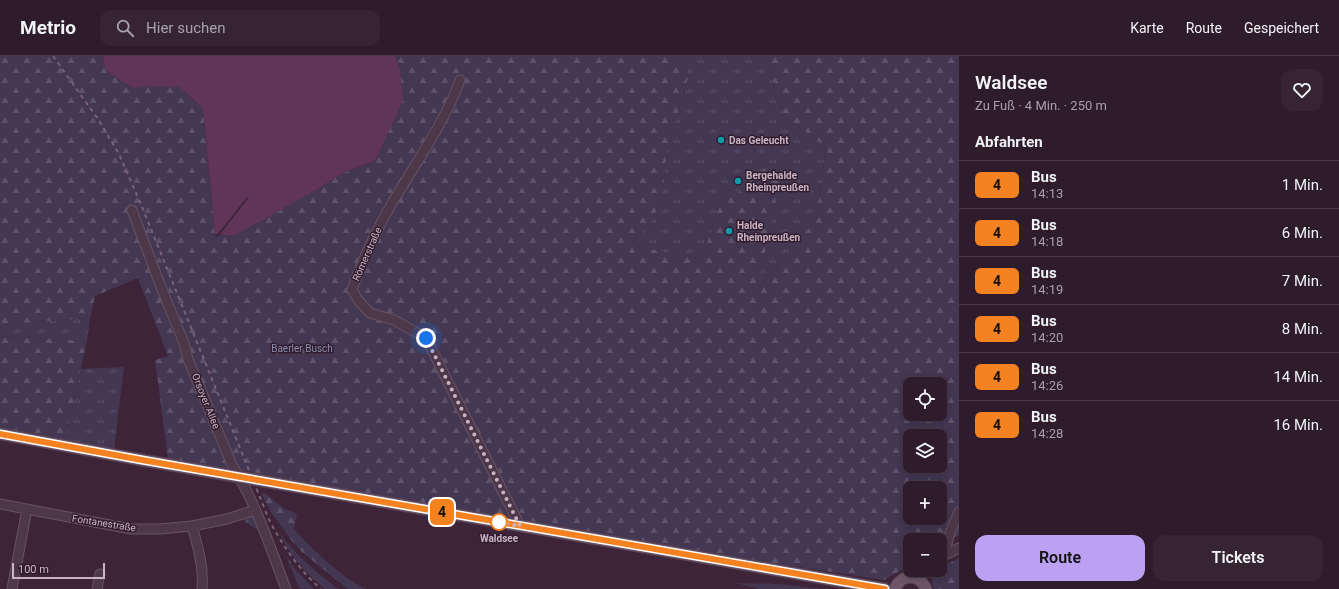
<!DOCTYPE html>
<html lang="de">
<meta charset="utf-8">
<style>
body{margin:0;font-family:Roboto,sans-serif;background:#362433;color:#f1f3f6;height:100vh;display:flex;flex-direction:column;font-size:15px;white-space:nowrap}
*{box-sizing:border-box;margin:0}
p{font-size:13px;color:#a7a1a9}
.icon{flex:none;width:22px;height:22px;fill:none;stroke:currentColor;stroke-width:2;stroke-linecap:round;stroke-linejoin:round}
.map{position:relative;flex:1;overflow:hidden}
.side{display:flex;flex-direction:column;background:#2e1b2b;width:380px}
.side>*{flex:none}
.badge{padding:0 8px;border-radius:6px;font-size:14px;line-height:26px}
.buttons{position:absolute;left:903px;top:321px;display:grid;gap:8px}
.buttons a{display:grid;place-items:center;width:44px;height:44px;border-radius:8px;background:#2e1b2b;box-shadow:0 2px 10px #0003,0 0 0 1px #493947;font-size:20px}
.scale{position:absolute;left:12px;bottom:10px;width:93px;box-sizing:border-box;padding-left:4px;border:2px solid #c9b4c4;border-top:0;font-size:11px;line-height:14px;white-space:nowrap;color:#c9b4c4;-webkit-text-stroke:3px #321d2f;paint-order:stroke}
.you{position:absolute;width:20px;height:20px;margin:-10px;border:3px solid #fff;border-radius:50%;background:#1a73e8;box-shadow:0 0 0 6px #1a73e833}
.map>.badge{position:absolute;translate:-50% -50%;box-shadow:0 0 0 2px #fff}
h2{padding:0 16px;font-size:15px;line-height:36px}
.round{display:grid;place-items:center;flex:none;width:42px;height:42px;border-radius:12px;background:#362433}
.summary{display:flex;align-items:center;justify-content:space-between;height:68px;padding:0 16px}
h1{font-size:19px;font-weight:600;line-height:30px}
.primary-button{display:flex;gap:8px;margin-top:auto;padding:8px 16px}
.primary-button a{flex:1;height:46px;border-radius:12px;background:#bca0f2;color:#111;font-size:16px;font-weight:600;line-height:46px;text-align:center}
.primary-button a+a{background:#362433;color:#f1f3f6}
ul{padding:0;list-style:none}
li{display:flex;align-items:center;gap:12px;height:48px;padding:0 16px;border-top:1px solid #493947}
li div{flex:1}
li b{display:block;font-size:15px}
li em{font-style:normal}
li .badge{min-width:44px;font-weight:700;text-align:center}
header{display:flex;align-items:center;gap:24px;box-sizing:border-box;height:56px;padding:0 20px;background:#2e1b2b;border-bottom:1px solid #493947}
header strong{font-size:19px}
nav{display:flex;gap:22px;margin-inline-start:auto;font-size:14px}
.search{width:280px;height:36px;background:#362433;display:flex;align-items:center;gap:10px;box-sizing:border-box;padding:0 14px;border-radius:12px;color:#a7a1a9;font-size:15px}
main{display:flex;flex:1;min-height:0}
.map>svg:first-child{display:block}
.grass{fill:url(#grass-tufts)}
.forest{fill:url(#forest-firs);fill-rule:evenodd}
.water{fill:#603558}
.pier{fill:#3d2439}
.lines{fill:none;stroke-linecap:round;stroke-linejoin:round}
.minor-casing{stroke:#685364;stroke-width:11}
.major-casing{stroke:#564153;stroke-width:13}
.minor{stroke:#4d384a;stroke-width:9}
.major{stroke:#6d5669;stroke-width:11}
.rail{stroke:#7b6176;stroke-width:2;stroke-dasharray:4 4;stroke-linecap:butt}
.line-casing{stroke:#fff;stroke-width:9}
.line{stroke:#f58220;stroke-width:6}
.walk{stroke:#c9b4c4;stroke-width:4;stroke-dasharray:0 7.2}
.culture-dot{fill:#0f9aa8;stroke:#321d2f;stroke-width:1.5}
.stop-dot{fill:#fff;stroke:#f58220;stroke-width:2}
.labels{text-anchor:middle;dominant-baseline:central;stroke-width:3;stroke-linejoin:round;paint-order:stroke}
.poi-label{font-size:10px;font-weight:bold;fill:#c9b4c4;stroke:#321d2f;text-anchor:start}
.street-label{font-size:10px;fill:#c9b4c4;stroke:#321d2f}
.park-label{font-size:10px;fill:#898fad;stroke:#321d2f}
.stop-label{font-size:10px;font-weight:bold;fill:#c9b4c4;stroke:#321d2f}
</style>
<header>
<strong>Metrio</strong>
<div class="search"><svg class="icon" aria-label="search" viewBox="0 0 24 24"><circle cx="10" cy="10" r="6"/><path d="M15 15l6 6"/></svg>Hier suchen</div>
<nav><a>Karte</a><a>Route</a><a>Gespeichert</a></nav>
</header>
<main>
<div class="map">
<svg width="959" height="533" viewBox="0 0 959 533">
<defs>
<pattern id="grass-tufts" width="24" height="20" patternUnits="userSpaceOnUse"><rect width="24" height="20" fill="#433752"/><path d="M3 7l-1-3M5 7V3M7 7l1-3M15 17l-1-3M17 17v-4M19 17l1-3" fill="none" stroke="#5d5269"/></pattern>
<pattern id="forest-firs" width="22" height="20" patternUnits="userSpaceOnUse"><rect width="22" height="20" fill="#433752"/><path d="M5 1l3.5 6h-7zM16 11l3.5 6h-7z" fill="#5d5269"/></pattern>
</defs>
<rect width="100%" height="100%" fill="#3d2439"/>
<!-- grass -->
<path class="grass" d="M683,0H766L777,39L785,62L826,90L816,164L757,233L776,141L724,134L702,204L650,193L632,187L653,164L663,133L667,95L688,22Z
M90,262L87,285L0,280V272L7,268Z
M124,311L114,394L65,385L81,313Z
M252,459L258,474L245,466V461Z
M736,527L778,528L822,533H760Z"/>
<!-- forest -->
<path class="forest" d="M0,0H103L105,13L121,25L133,32L149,30L179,31L203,52L215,178L234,180L306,140L345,116L375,105L400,12L395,0H683L688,22L667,95L663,133L653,164L632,187L650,193L702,204L724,134L776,141L758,232L816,164L826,90L785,62L777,39L766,0H959V479L940,491V484H910V509L884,524L513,467L275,420L168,403L155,304L168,300L138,222L95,240L90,262L7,268L0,272ZM910,328H940V358H910ZM910,380H940V410H910ZM910,432H940V462H910Z
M772,109L779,112L782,116L780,130L772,134L767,131L761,124L762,114L767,110Z
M0,280L87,285L65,385L0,372Z
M261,437L266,438L283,452L297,458L294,473C316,497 338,518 365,533H348L302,496L292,485L271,456Z
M279,476C295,499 316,516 338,533H325C306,517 289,499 279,476Z
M286,499L294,512L314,533L299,532Z
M959,502V533H934L932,526L933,516L940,514V512Z"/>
<!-- water -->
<path class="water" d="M103,0H395L400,12L403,45L375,105L345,116L306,140L234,180L215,178L203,52L179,31L149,30L133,32L121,25L105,13Z"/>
<!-- pier -->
<path class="pier" d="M247,141H249L218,181L214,180L217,179Z"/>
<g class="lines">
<defs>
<path id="minor" d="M460,24C446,63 421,99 400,134C380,166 364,199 352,234L358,244L370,257L394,264L426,282L520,470
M132,154L161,231L184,287L188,303L232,409C256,447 270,491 286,533
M0,448L131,473H160L192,470L227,463L255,454
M192,470C198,491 204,511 202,533
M945,499C946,484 953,470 959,456
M941,501L959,492
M917,522L922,514
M12,533L27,453
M97,533L100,518"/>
<path id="major" d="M0,378L142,404L885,533
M895,533C901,517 920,518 926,533"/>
</defs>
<!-- minor casing -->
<use href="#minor" class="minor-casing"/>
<!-- major casing -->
<use href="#major" class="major-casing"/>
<!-- minor -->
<use href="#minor" class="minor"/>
<!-- major -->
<use href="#major" class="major"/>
<!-- rail -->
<path class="rail" d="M53,0L98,63L119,98L140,146L270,466C284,491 299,514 321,533"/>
</g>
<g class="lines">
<defs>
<path id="line" d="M0,378L142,404L885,533"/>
</defs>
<!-- line casing -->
<use href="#line" class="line-casing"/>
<!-- line -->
<use href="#line" class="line"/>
<!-- walk -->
<path class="walk" d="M426,282L520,470L499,466"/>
</g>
<!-- markers -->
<g class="culture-dot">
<circle cx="721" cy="84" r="4"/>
<circle cx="738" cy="125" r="4"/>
<circle cx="729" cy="175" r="4"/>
</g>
<circle class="stop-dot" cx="499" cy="466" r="8"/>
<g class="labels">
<!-- poi labels -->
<g class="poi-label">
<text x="729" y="84">Das Geleucht</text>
<text x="746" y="119">Bergehalde<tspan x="746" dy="12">Rheinpreußen</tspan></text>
<text x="737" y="169">Halde<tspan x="737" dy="12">Rheinpreußen</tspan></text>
</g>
<!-- street labels -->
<g class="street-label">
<text transform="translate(367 198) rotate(-66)">Römerstraße</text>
<text transform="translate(206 345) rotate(68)">Orsoyer Allee</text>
<text transform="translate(104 467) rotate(9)">Fontanestraße</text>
</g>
<!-- park labels -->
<g class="park-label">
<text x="302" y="292">Baerler Busch</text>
</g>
<!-- stop labels -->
<g class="stop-label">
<text x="499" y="482">Waldsee</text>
</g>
</g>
</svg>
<div class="buttons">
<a><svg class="icon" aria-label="locate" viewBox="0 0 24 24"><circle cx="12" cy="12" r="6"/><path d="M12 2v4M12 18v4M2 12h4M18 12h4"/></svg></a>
<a><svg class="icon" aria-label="layers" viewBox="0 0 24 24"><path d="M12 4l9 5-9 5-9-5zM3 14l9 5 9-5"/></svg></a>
<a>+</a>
<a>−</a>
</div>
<div class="scale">100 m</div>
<div class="you" style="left:426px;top:282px"></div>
<b class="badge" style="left:442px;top:456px;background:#f58220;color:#111">4</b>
</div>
<section class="side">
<div class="summary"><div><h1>Waldsee</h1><p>Zu Fuß · 4 Min. · 250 m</p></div><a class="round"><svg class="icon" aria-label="heart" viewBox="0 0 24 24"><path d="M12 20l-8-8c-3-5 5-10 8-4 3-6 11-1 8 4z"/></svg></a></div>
<h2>Abfahrten</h2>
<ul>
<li><span class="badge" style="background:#f58220;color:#111">4</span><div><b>Bus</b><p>14:13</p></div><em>1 Min.</em></li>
<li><span class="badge" style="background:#f58220;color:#111">4</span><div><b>Bus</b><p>14:18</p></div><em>6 Min.</em></li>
<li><span class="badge" style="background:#f58220;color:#111">4</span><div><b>Bus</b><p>14:19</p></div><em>7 Min.</em></li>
<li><span class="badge" style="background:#f58220;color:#111">4</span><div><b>Bus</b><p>14:20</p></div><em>8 Min.</em></li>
<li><span class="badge" style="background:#f58220;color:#111">4</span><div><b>Bus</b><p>14:26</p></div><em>14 Min.</em></li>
<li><span class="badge" style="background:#f58220;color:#111">4</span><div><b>Bus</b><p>14:28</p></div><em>16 Min.</em></li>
</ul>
<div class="primary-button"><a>Route</a><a>Tickets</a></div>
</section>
</main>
